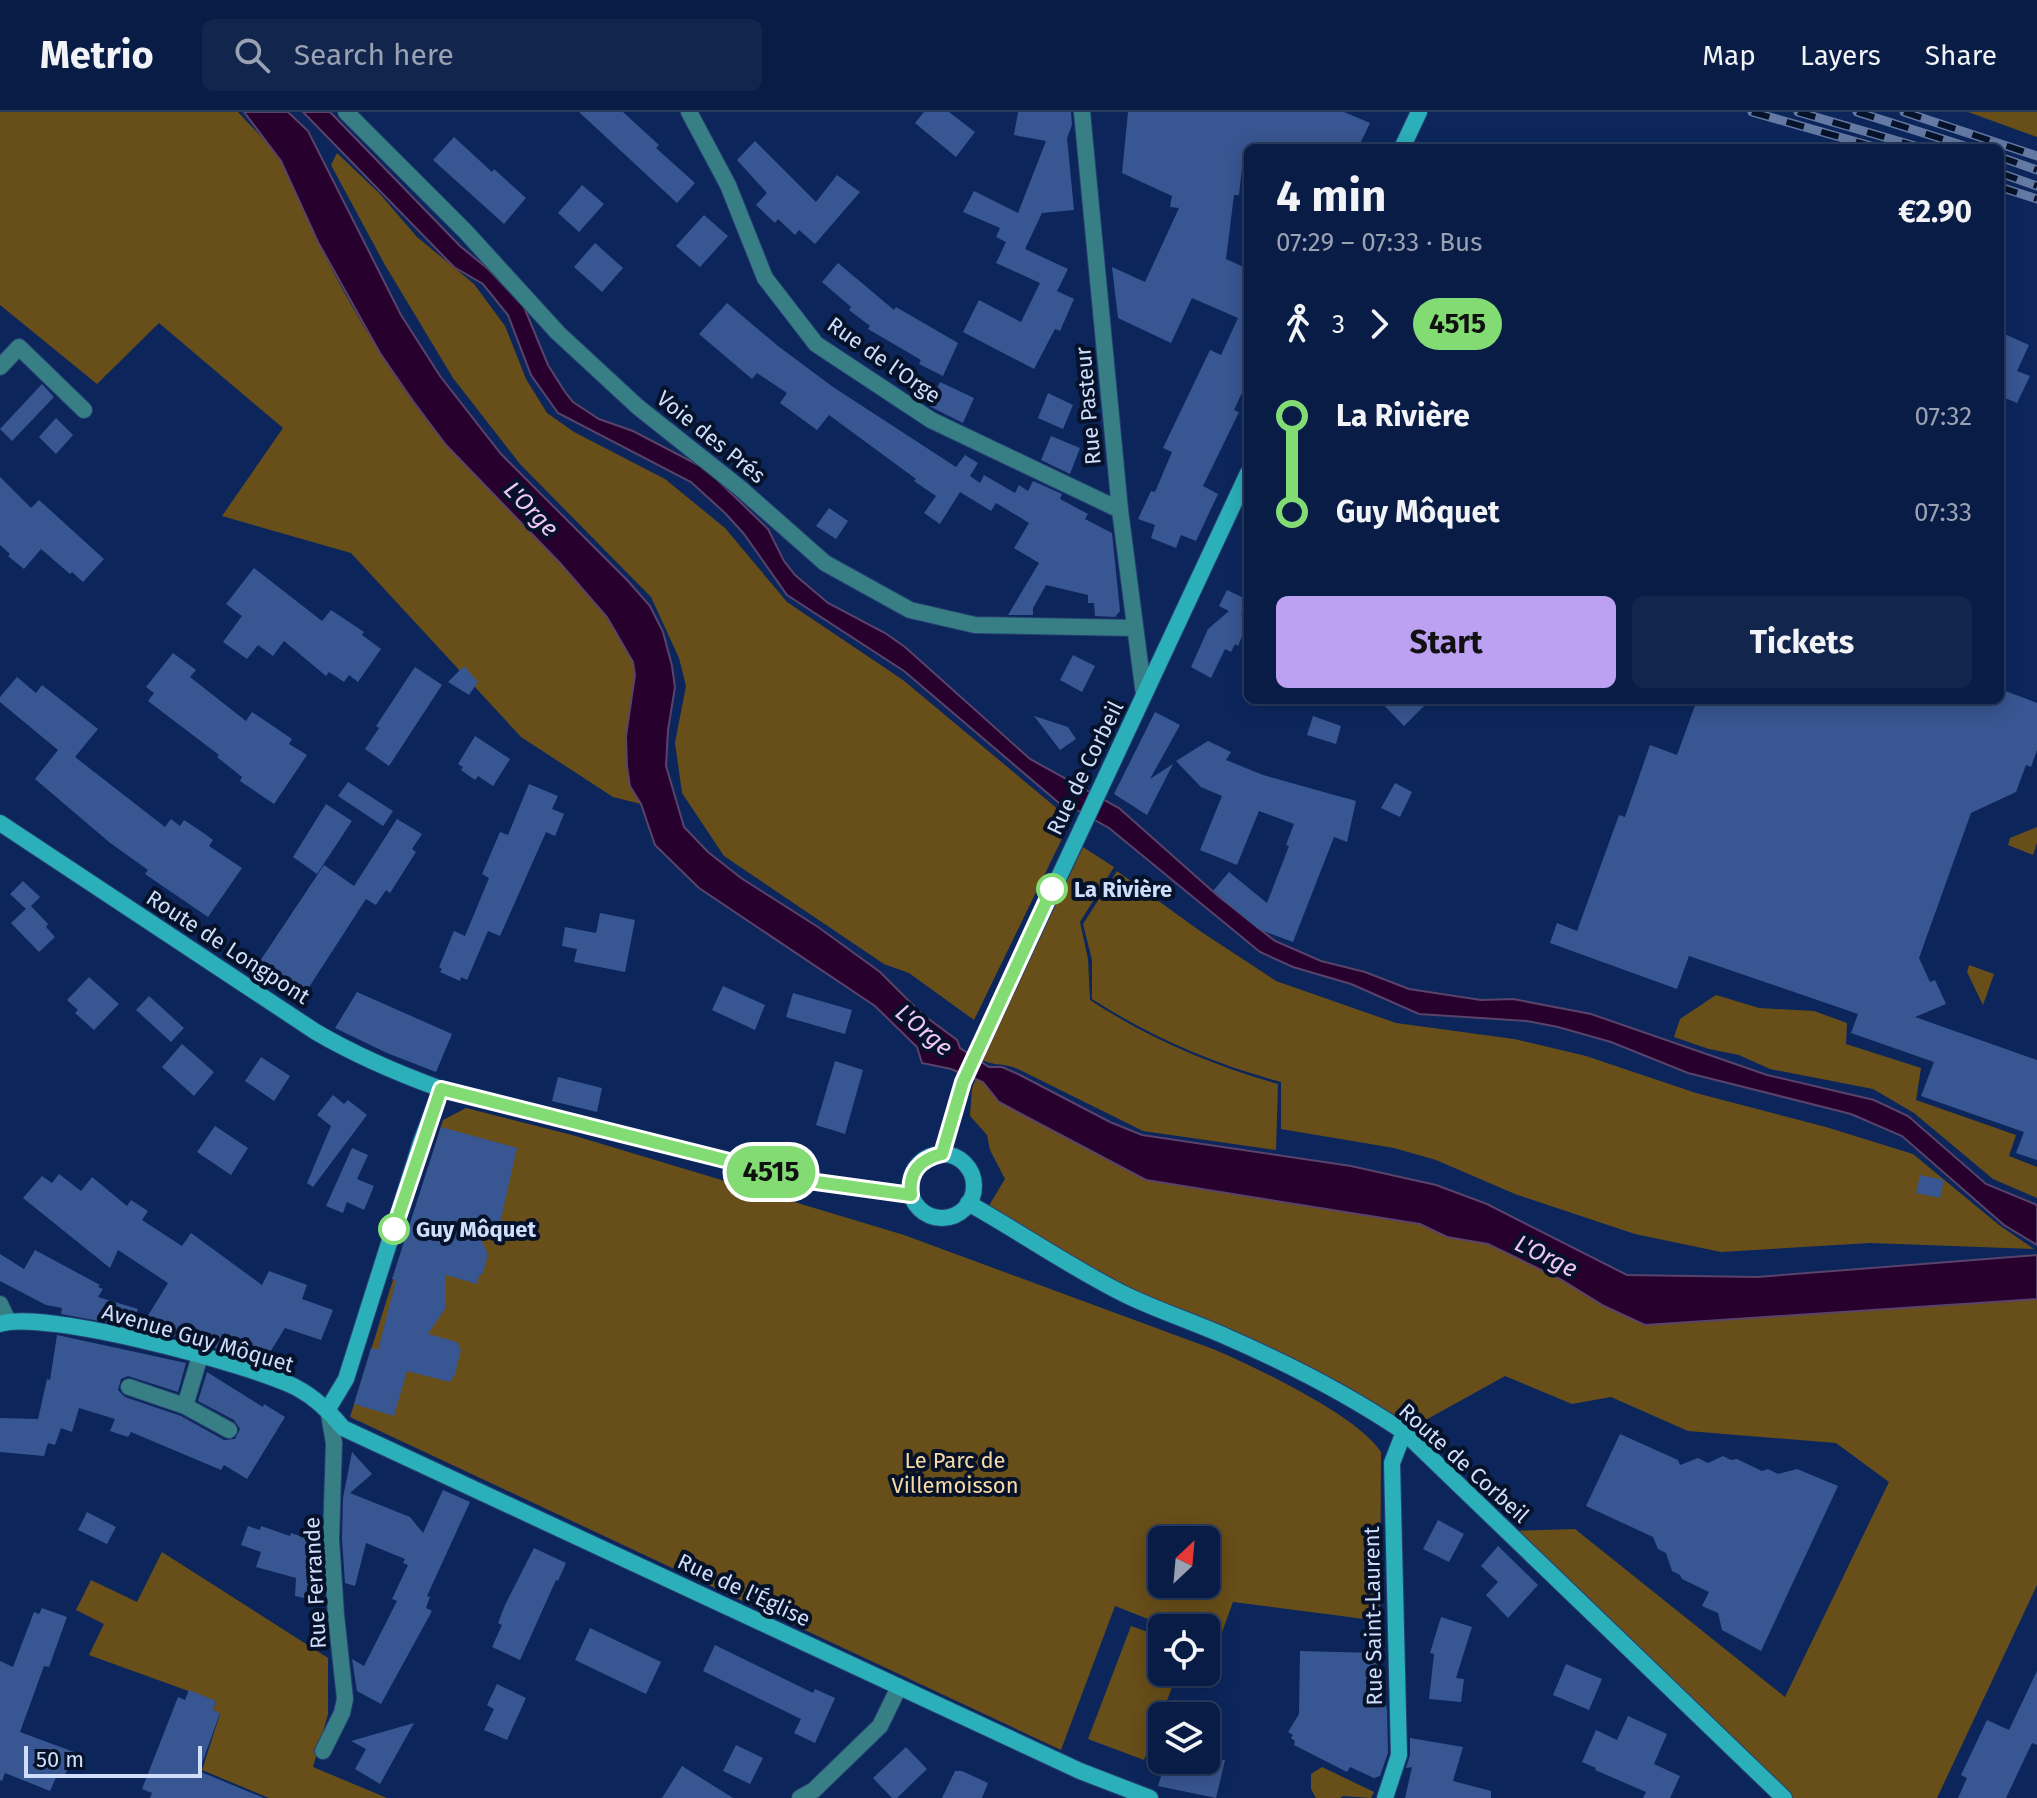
<!DOCTYPE html>
<meta charset="utf-8">
<style>
body{margin:0;font-family:"Fira Sans",sans-serif;background:#12254c;color:#f1f3f6;height:100vh;display:flex;flex-direction:column;font-size:30px;white-space:nowrap}
*{box-sizing:border-box;margin:0}
p{font-size:26px;color:#99a1b3}
.icon{flex:none;width:44px;height:44px;fill:none;stroke:currentColor;stroke-width:2;stroke-linecap:round;stroke-linejoin:round}
.map{position:relative;flex:1;overflow:hidden}
.details{position:absolute;left:1244px;top:32px;width:760px;height:560px;display:flex;flex-direction:column;background:#091c45;border-radius:12px;box-shadow:0 4px 20px #0003,0 0 0 2px #293a5e}
.details>*{flex:none}
.badge{padding:0 16px;border-radius:26px;font-size:28px;line-height:52px}
.needle{width:52px;rotate:26deg}
.fabs{position:absolute;left:1148px;top:1414px;display:grid;gap:16px}
.fabs a{display:grid;place-items:center;width:72px;height:72px;border-radius:12px;background:#091c45;box-shadow:0 4px 20px #0003,0 0 0 2px #293a5e;font-size:40px}
.scale{position:absolute;left:24px;bottom:20px;width:178px;box-sizing:border-box;padding-left:8px;border:4px solid #cfdefa;border-top:0;font-size:22px;line-height:28px;white-space:nowrap;color:#cfdefa;-webkit-text-stroke:6px #061229;paint-order:stroke}
.map>.badge{position:absolute;translate:-50% -50%;box-shadow:0 0 0 4px #fff}
.legs{display:flex;align-items:center;gap:12px;height:88px;padding:0 32px;font-size:26px}
.legs p{margin-inline-start:auto}
.head{display:flex;align-items:center;justify-content:space-between;height:136px;padding:0 32px}
h1{font-size:44px;font-weight:700;line-height:60px}
.cta{display:flex;gap:16px;margin-top:auto;padding:16px 32px}
.cta a{flex:1;height:92px;border-radius:12px;background:#bca0f2;color:#111;font-size:32px;font-weight:700;line-height:92px;text-align:center}
.cta a+a{background:#12254c;color:#f1f3f6}
ul{padding:0 32px;list-style:none}
li{display:flex;align-items:center;gap:28px;height:96px;font-size:30px}
li i{display:grid;place-items:center;width:12px;height:100%;margin:0 10px;background:currentColor}
li i::after{content:'';width:20px;height:20px;margin:-10px;border:6px solid;border-radius:50%;background:#091c45}
li p{margin-inline-start:auto}
li:first-child i{background:linear-gradient(#0000 50%,currentColor 0)}
li:last-child i{background:linear-gradient(currentColor 50%,#0000 0)}
header{display:flex;align-items:center;gap:48px;box-sizing:border-box;height:112px;padding:0 40px;background:#091c45;border-bottom:2px solid #293a5e}
header strong{font-size:38px}
nav{display:flex;gap:44px;margin-inline-start:auto;font-size:28px}
.search{width:560px;height:72px;background:#12254c;display:flex;align-items:center;gap:20px;box-sizing:border-box;padding:0 28px;border-radius:12px;color:#99a1b3;font-size:30px}
.map>svg:first-child{display:block}
.green{fill:#684e19;fill-rule:evenodd}
.water{fill:#27002d;stroke:#59436a;stroke-width:2}
.building{fill:#385691}
.lines{fill:none;stroke-linecap:round;stroke-linejoin:round}
.street-casing{stroke:#274072;stroke-width:18}
.secondary-casing{stroke:#274072;stroke-width:18}
.street{stroke:#377f85;stroke-width:16}
.secondary{stroke:#2bafb9;stroke-width:16}
.rail-casing{stroke:#6479a3;stroke-width:9}
.rail{stroke:#061229;stroke-width:6;stroke-dasharray:18;stroke-linecap:butt}
.line-1-casing{stroke:#fff;stroke-width:18}
.line-1{stroke:#82dc73;stroke-width:12}
.stop-1-dot{fill:#fff;stroke:#82dc73;stroke-width:4}
.labels{text-anchor:middle;dominant-baseline:central;stroke-width:8;stroke-linejoin:round;paint-order:stroke}
.street-label{font-size:22px;fill:#cfdefa;stroke:#061229}
.stop-label{font-size:22px;font-weight:bold;fill:#cfdefa;stroke:#061229;text-anchor:start}
.park-label{font-size:22px;fill:#f7daa5;stroke:#061229}
.water-label{font-size:24px;font-style:italic;fill:#efc7f5;stroke:#061229}
</style>
<header>
<strong>Metrio</strong>
<div class="search"><svg class="icon" aria-label="search" viewBox="0 0 24 24"><circle cx="10" cy="10" r="6"/><path d="M15 15l6 6"/></svg>Search here</div>
<nav><a>Map</a><a>Layers</a><a>Share</a></nav>
</header>
<div class="map">
<svg width="2037" height="1686" viewBox="0 0 2037 1686">
<rect width="100%" height="100%" fill="#0c265c"/>
<!-- green -->
<path class="green" d="M0,0H238C252,16 271,32 281,50C296,74 305,102 317,127C343,183 377,238 412,289C476,380 581,446 631,546C637,560 634,573 632,587C626,626 619,657 641,692L613,685L521,625L351,441L222,404L283,316L159,211L97,272L0,193Z
M1968,0H2037V25Z
M337,41L379,81L417,125L474,172L505,214L526,267L547,301L574,320L665,367L725,416L787,490L903,568L1071,708L974,908L909,861L884,852L724,744L682,681L675,631L686,574L679,546L651,485L520,352L453,266L385,153L331,53Z
M2037,715V731L2033,743L2008,733L2010,726Z
M1083,735L1114,755L1080,810L1088,847L1090,888C1148,926 1211,953 1278,972L1276,1038L1143,1019L1018,957C1006,951 993,954 982,948Z
M1117,759L1200,819L1276,869L1396,911L1514,927L1586,944L1696,981L1826,1015L1913,1042L1999,1113L2034,1137L1870,1131L1721,1140L1635,1122L1515,1082L1436,1048L1394,1036L1281,1017V970C1214,952 1151,925 1092,887V848L1083,812Z
M1969,853L1994,862L1983,893L1967,860Z
M1716,883L1759,896L1814,899L1847,911L1846,932L1921,956L1916,988L2016,1023L2009,1044L2037,1055V1086L1993,1067L1914,1001L1873,977L1770,957L1739,943L1709,937L1674,925L1680,907Z
M976,967L983,970L999,990L1146,1068L1421,1112L1447,1125L1488,1132L1560,1167L1604,1194L1645,1213L2037,1187V1473L1937,1686H1784L1507,1419L1575,1417L1785,1585L1889,1370L1836,1331L1688,1319L1611,1285L1572,1292L1505,1264L1404,1320L1363,1292L1128,1184L985,1100L1005,1067L990,1038L987,1023L970,1004L972,976Z
M466,996L572,1023L904,1123L1213,1237C1255,1255 1357,1303 1381,1340L1380,1509L1233,1490L1217,1534L1206,1530V1516H1171L1115,1494L1061,1638L350,1305L443,1008ZM1162,1428H1206V1472H1162Z
M162,1440L328,1546V1602L313,1655L387,1686H269L202,1658L220,1602L213,1598L216,1589L89,1543L104,1512L76,1498L91,1468L137,1490Z
M1131,1514L1162,1525V1560H1178L1144,1648L1088,1627Z
M1322,1655L1374,1680L1371,1686L1343,1684L1340,1686H1316L1311,1677V1662Z"/>
<!-- water -->
<path class="water" d="M244,0H288L308,19L401,203L440,264L501,342L628,469L650,494L663,520L672,554L675,575L668,618L666,654L684,715L708,740L741,766L818,815L880,860L922,902L957,928L960,936L989,955H1002L1018,962L1110,1010L1142,1023L1351,1054L1436,1073L1487,1092L1627,1163L1757,1165L2037,1143V1187L1645,1213L1604,1194L1560,1167L1488,1132L1447,1125L1420,1112L1146,1068L999,990L983,970L951,957L922,951L917,935L875,894L699,776L655,733L641,692L630,674L627,654L626,624L635,563L633,550L607,505L560,451L446,333L413,289L380,241L318,130L281,49Z
M303,0H330L460,134L488,157L524,195L548,253L565,280L573,290L599,307L633,319L706,357L768,417L784,449L795,463L828,491L885,521L905,535L1030,647L1119,696L1218,784L1275,829L1321,849L1365,860L1409,877L1481,888L1513,887L1591,902L1767,963L1874,988L1908,1004L1986,1072L2037,1093V1133L2004,1113L1902,1024L1851,1002L1688,961L1611,930L1558,915L1527,909L1419,902L1351,872L1293,855L1260,840L1109,716L1073,696L1066,697L904,559L787,483L744,422L725,401L691,370L558,301L531,263L508,203L483,172L454,155Z"/>
<!-- building -->
<path class="building" d="M579,0H623L659,33L656,36L695,71L677,91Z
M924,0H949L975,20L956,45L915,11Z
M1018,0H1071L1072,13L1067,26L1074,98L1042,101L1025,137L1068,157L1057,179L1074,187L1060,219L1055,217L1034,257L963,220L979,188L1021,210L1040,171L996,151L1006,130L996,125L1000,116L963,100L974,79L1018,101L1046,29L1014,23Z
M1128,0H1344L1370,11L1358,36H1248V48L1243,47L1239,83H1234L1226,147L1248,157V268L1234,298L1239,300L1203,374L1218,382L1196,429L1181,423L1176,436L1151,426L1155,413L1138,407L1151,379L1155,380L1172,340L1163,336L1210,238L1221,243L1238,206L1192,186L1171,231L1118,206L1112,155L1145,170L1179,96L1170,95L1172,84L1122,61Z
M454,25L492,60L494,57L526,86L504,112L433,48Z
M755,29L816,90L837,63L860,80L815,132L799,118L795,123L778,107L775,111L756,93L767,81L737,48Z
M582,73L604,92L579,120L558,101Z
M704,103L728,124L700,155L676,134Z
M595,131L623,156L602,180L574,155Z
M838,151L894,198L896,195L958,231L943,264L919,252L921,248L868,217L870,214L849,198L851,195L822,170Z
M727,191L778,234L833,275L956,355L965,343L978,351L970,364L980,371L984,363L1015,381L1019,373L1028,379L1033,369L1062,382L1060,387L1088,402L1085,407L1112,421L1120,499L1115,505L1095,504L1094,491H1088V483L1046,473L1033,496V503H1008L1039,451L1014,436L1029,411L996,391L991,399L960,380L940,412L924,401L936,384L914,369L916,367L829,303L817,318L780,291L787,281L757,261L752,267L699,222Z
M2000,220L2029,233L2017,259L2030,264L2017,291L2005,286L2000,296Z
M940,270L974,286L963,311L929,294Z
M42,272L54,285L12,329L0,317Z
M1048,281L1073,293L1063,317L1038,306Z
M56,306L73,323L56,342L39,325Z
M1051,324L1080,336L1070,362L1041,348Z
M0,365L31,396L39,388L104,447L83,470L72,460L70,462L41,437L24,457L8,444L10,442L0,433Z
M829,396L848,409L836,427L816,414Z
M254,456L322,509L331,498L364,520L362,523L381,537L358,570L349,563L344,570L329,560L326,564L284,529L273,544L258,533L247,547L223,530L242,504L226,492Z
M1227,478L1248,488L1241,503L1247,506L1244,514L1246,515L1238,534L1235,532L1231,540L1225,537L1211,566L1191,555L1208,517L1229,499L1219,494Z
M173,541L196,558L190,565L246,609L252,600L292,627L289,632L307,643L274,692L240,669L242,665L217,645L219,643L148,589L154,581L146,575Z
M1073,543L1095,554L1082,580L1060,568Z
M464,554L478,570L469,583L448,570Z
M415,555L442,573L389,654L365,637L379,616L376,614Z
M17,565L36,581L42,573L98,617L75,645L165,715L171,707L180,714L184,708L205,722L213,728L209,734L242,756L208,805L145,762L148,758L109,730L35,667L58,638L0,590V585Z
M2000,577L2037,591V638L2031,655L2026,653L2016,680L1971,701L1919,846L1930,870L1935,868L1946,892L1915,905L2037,948V1048L2016,1041L2024,1020L1921,984L1934,950L1851,921L1858,902L1689,844L1677,877L1550,831L1557,811L1577,819L1619,703L1625,705L1650,633L1677,643L1697,588H2000Z
M1379,588H1430L1404,614Z
M1155,600L1180,613L1150,667L1173,652L1147,703L1114,682Z
M1034,604L1068,615L1076,627L1060,638Z
M1313,604L1341,614L1336,632L1307,623Z
M475,624L510,647L493,674L478,664L475,668L461,658L463,655L458,652Z
M1208,629L1231,640L1226,648L1263,663L1356,689L1347,730L1334,725L1293,830L1258,817L1213,779L1229,760L1267,791L1289,734L1286,733L1294,712L1259,699L1237,753L1200,738L1222,684L1201,675L1176,649Z
M348,670L393,699L383,714L338,684Z
M1395,671L1412,680L1400,705L1381,696Z
M529,672L558,684L552,697L564,702L555,724L546,720L500,824L488,819L467,868L461,865L460,869L440,860L442,857L439,855L454,819L465,824L489,766L482,762L500,720L508,723Z
M326,692L352,709L317,762L293,745Z
M397,707L422,722L412,737L416,740L390,781L386,778L376,793L366,787L302,886L279,872L269,863L271,860L258,852L324,753L354,774Z
M23,769L40,785L31,794L48,812L46,815L55,825L39,840L11,811L26,797L10,782Z
M600,801L635,808L625,860L574,850L577,837L562,834L565,815L596,821Z
M89,865L119,892L94,918L75,901L78,898L67,888Z
M723,874L765,893L755,918L712,898Z
M357,880L452,922L436,960L387,941L335,916Z
M793,881L852,898L845,922L786,905Z
M149,884L184,916L171,930L136,898Z
M182,932L214,960L194,984L162,955Z
M261,945L290,964L274,989L245,969Z
M835,949L863,958L845,1022L816,1013Z
M558,965L602,976L597,1000L552,989Z
M333,983L344,992L348,988L367,1003L313,1075L307,1071L331,1014L317,1003Z
M215,1014L248,1036L231,1063L197,1040Z
M441,1015L517,1036L499,1116L470,1105L488,1142L483,1161L479,1164L477,1172L446,1163L445,1197L428,1222L457,1230L461,1238L455,1262L450,1270L407,1259L394,1304L354,1292L371,1236L378,1238L396,1168L392,1167Z
M352,1036L368,1043L357,1067L374,1074L364,1098L347,1090L343,1101L326,1094Z
M59,1062L81,1079L92,1065L127,1094L131,1088L148,1099L142,1108L182,1134L191,1121L262,1173L269,1159L307,1173L302,1187L333,1198L321,1228L285,1216L264,1250L141,1215L168,1171L118,1138L110,1156L23,1086L42,1064L52,1071Z
M1920,1063L1944,1068L1940,1086L1916,1081Z
M35,1138L100,1173L98,1175L103,1177L98,1185L138,1197L131,1212L137,1216L61,1202L62,1196L46,1193L0,1169V1142L24,1157Z
M57,1223L186,1251L178,1280L128,1264L121,1267L118,1278L125,1285L181,1304L224,1328L235,1327L240,1317L234,1308L198,1289L207,1260L263,1295L264,1292L285,1305L247,1367L224,1353L221,1358L131,1320L128,1325L110,1319L115,1307L79,1296L72,1320L61,1316L55,1333L48,1331L44,1344L0,1340V1306L38,1307L47,1267L50,1268Z
M1620,1322L1678,1348L1680,1353L1698,1346L1708,1351L1723,1344L1731,1348L1737,1347L1762,1359L1768,1357L1778,1362L1797,1357L1838,1374L1761,1539L1722,1518L1718,1501L1702,1494L1709,1480L1682,1467L1680,1463L1672,1459L1666,1441L1658,1437L1653,1425L1586,1394Z
M352,1340L372,1362L350,1381L410,1405L423,1421L443,1378L470,1390L427,1484L430,1485L426,1496L432,1499L381,1592L357,1579L352,1547L364,1554L397,1489L392,1487L408,1453L403,1451L405,1447L366,1431L355,1474L345,1471L342,1427L343,1386Z
M87,1400L116,1415L107,1432L78,1418Z
M1438,1408L1464,1422L1449,1450L1423,1437Z
M248,1414L260,1418L261,1414L290,1424L291,1421L320,1431L322,1490L295,1484L296,1466L256,1455L261,1440L241,1433Z
M1498,1434L1538,1473L1508,1506L1486,1483L1498,1470L1481,1454Z
M534,1436L566,1451L558,1469L556,1468L520,1548L492,1535L502,1513L498,1511L505,1493Z
M42,1496L67,1505L49,1555L44,1554L20,1620L74,1640L64,1666L57,1663L50,1679L5,1661L2,1669L0,1668V1549L13,1555L34,1500L39,1502Z
M1441,1505L1472,1515L1456,1566L1464,1567L1461,1590L1429,1587L1434,1542L1430,1541Z
M590,1516L661,1550L646,1582L575,1548Z
M715,1533L813,1581L815,1577L835,1586L815,1631L794,1621L801,1607L703,1559Z
M1300,1539L1376,1541L1387,1598L1388,1641L1380,1664L1374,1666L1350,1655L1347,1660L1294,1633L1295,1629L1291,1626L1293,1623L1288,1620L1299,1602Z
M1566,1552L1602,1567L1589,1598L1553,1583Z
M2037,1559V1633L2032,1631L2006,1686H1958L1967,1666L1961,1663L1987,1608L2009,1618Z
M497,1572L526,1586L507,1628L484,1618L494,1597L487,1593Z
M189,1578L216,1589L213,1598L220,1601L200,1657L201,1660L264,1686H150L152,1681L142,1677L178,1585L185,1588Z
M1628,1604L1667,1622L1654,1652L1680,1664L1670,1686H1643L1646,1680L1595,1658L1596,1656L1582,1650L1596,1618L1617,1628Z
M414,1611L380,1672L355,1657L366,1637L351,1629Z
M1410,1626L1463,1635L1453,1669L1491,1679V1686H1405L1412,1655L1406,1656L1410,1643Z
M736,1633L763,1646L750,1672L723,1659Z
M906,1635L927,1657L897,1686H892L873,1666Z
M1166,1648H1225L1216,1686L1158,1674Z
M682,1654L733,1686H662Z
M955,1659H962L988,1671L982,1686H942Z"/>
<g class="lines">
<defs>
<path id="street" d="M346,0L466,120L558,221L638,295L740,376L825,451L910,498L975,513L1135,516
M689,0L728,73L765,166L816,232L931,308L1120,398
M1082,0L1120,398L1144,583
M0,255L19,235L84,298
M0,1192L8,1209
M129,1275L185,1294L229,1318
M185,1294L200,1244
M323,1639L342,1601L345,1587L336,1503L331,1427L334,1331L328,1297
M800,1686L814,1678L880,1614L899,1575"/>
<path id="secondary" d="M1402,36L1419,0
M0,711L316,920C357,944 397,961 441,977L809,1069L911,1083
M942,1042L963,970L1248,361
M910 1074a32 32 0 1 1 64 0a32 32 0 1 1-64 0Z
M968,1091C1022,1121 1071,1156 1126,1183C1159,1199 1194,1210 1227,1225C1289,1252 1348,1282 1404,1320L1784,1686
M0,1212C43,1197 253,1253 297,1276C316,1286 330,1300 343,1316L1080,1659L1150,1686
M328,1297L346,1267L421,1030L441,977
M1385,1686L1399,1643L1392,1351L1404,1320"/>
</defs>
<!-- street casing -->
<use href="#street" class="street-casing"/>
<!-- secondary casing -->
<use href="#secondary" class="secondary-casing"/>
<!-- street -->
<use href="#street" class="street"/>
<!-- secondary -->
<use href="#secondary" class="secondary"/>
<defs>
<path id="rail" d="M1752,0L1878,36
M1798,0L1922,36
M1857,0L1971,36
M1904,0L2037,44
M2000,45L2037,58
M2000,61L2037,74
M2000,75L2037,87"/>
</defs>
<!-- rail casing -->
<use href="#rail" class="rail-casing"/>
<!-- rail -->
<use href="#rail" class="rail"/>
</g>
<g class="lines">
<defs>
<path id="line-1" d="M394,1117L441,977L809,1069L911,1083C908,1060 920,1047 942,1042L963,970L1052,777"/>
</defs>
<!-- line-1 casing -->
<use href="#line-1" class="line-1-casing"/>
<!-- line-1 -->
<use href="#line-1" class="line-1"/>
</g>
<!-- markers -->
<g class="stop-1-dot">
<circle cx="1052" cy="777" r="14"/>
<circle cx="394" cy="1117" r="14"/>
</g>
<g class="labels">
<!-- street labels -->
<g class="street-label">
<text transform="translate(884 248) rotate(35)">Rue de l'Orge</text>
<text transform="translate(1088 294) rotate(-95)">Rue Pasteur</text>
<text transform="translate(711 325) rotate(39)">Voie des Prés</text>
<text transform="translate(1085 656) rotate(-64)">Rue de Corbeil</text>
<text transform="translate(228 835) rotate(33)">Route de Longpont</text>
<text transform="translate(198 1226) rotate(16)">Avenue Guy Môquet</text>
<text transform="translate(1464 1351) rotate(42)">Route de Corbeil</text>
<text transform="translate(315 1471) rotate(-93)">Rue Ferrande</text>
<text transform="translate(744 1478) rotate(25)">Rue de l'Église</text>
<text transform="translate(1373 1504) rotate(-91)">Rue Saint-Laurent</text>
</g>
<!-- stop labels -->
<g class="stop-label">
<text x="1074" y="777">La Rivière</text>
<text x="416" y="1117">Guy Môquet</text>
</g>
<!-- park labels -->
<g class="park-label">
<text x="955" y="1348">Le Parc de<tspan x="955" dy="25">Villemoisson</tspan></text>
</g>
<!-- water labels -->
<g class="water-label">
<text transform="translate(531 397) rotate(46)">L'Orge</text>
<text transform="translate(924 918) rotate(40)">L'Orge</text>
<text transform="translate(1546 1144) rotate(26)">L'Orge</text>
</g>
</g>
</svg>
<div class="fabs">
<a><svg class="needle" viewBox="-14 -14 28 28"><path d="M0-13l5 13h-10z" fill="#e53935"/><path d="M0 13l5-13h-10z" fill="#99a1b3"/></svg></a>
<a><svg class="icon" aria-label="locate" viewBox="0 0 24 24"><circle cx="12" cy="12" r="6"/><path d="M12 2v4M12 18v4M2 12h4M18 12h4"/></svg></a>
<a><svg class="icon" aria-label="layers" viewBox="0 0 24 24"><path d="M12 4l9 5-9 5-9-5zM3 14l9 5 9-5"/></svg></a>
</div>
<div class="scale">50 m</div>
<b class="badge" style="left:771px;top:1060px;background:#82dc73;color:#111">4515</b>
<section class="details">
<div class="head"><div><h1>4 min</h1><p>07:29 – 07:33 · Bus</p></div><b>€2.90</b></div>
<div class="legs"><svg class="icon" aria-label="walk" viewBox="0 0 24 24"><circle cx="13" cy="4" r="2"/><path d="M13 8l-2 6 4 7M11 14l-3 7M7 12l3-4h3l4 4"/></svg>3<svg class="icon" aria-label="forward" viewBox="0 0 24 24"><path d="M9 5l7 7-7 7"/></svg><b class="badge" style="background:#82dc73;color:#111">4515</b></div>
<ul>
<li><i style="color:#82dc73"></i><b>La Rivière</b><p>07:32</p></li>
<li><i style="color:#82dc73"></i><b>Guy Môquet</b><p>07:33</p></li>
</ul>
<div class="cta"><a>Start</a><a>Tickets</a></div>
</section>
</div>
